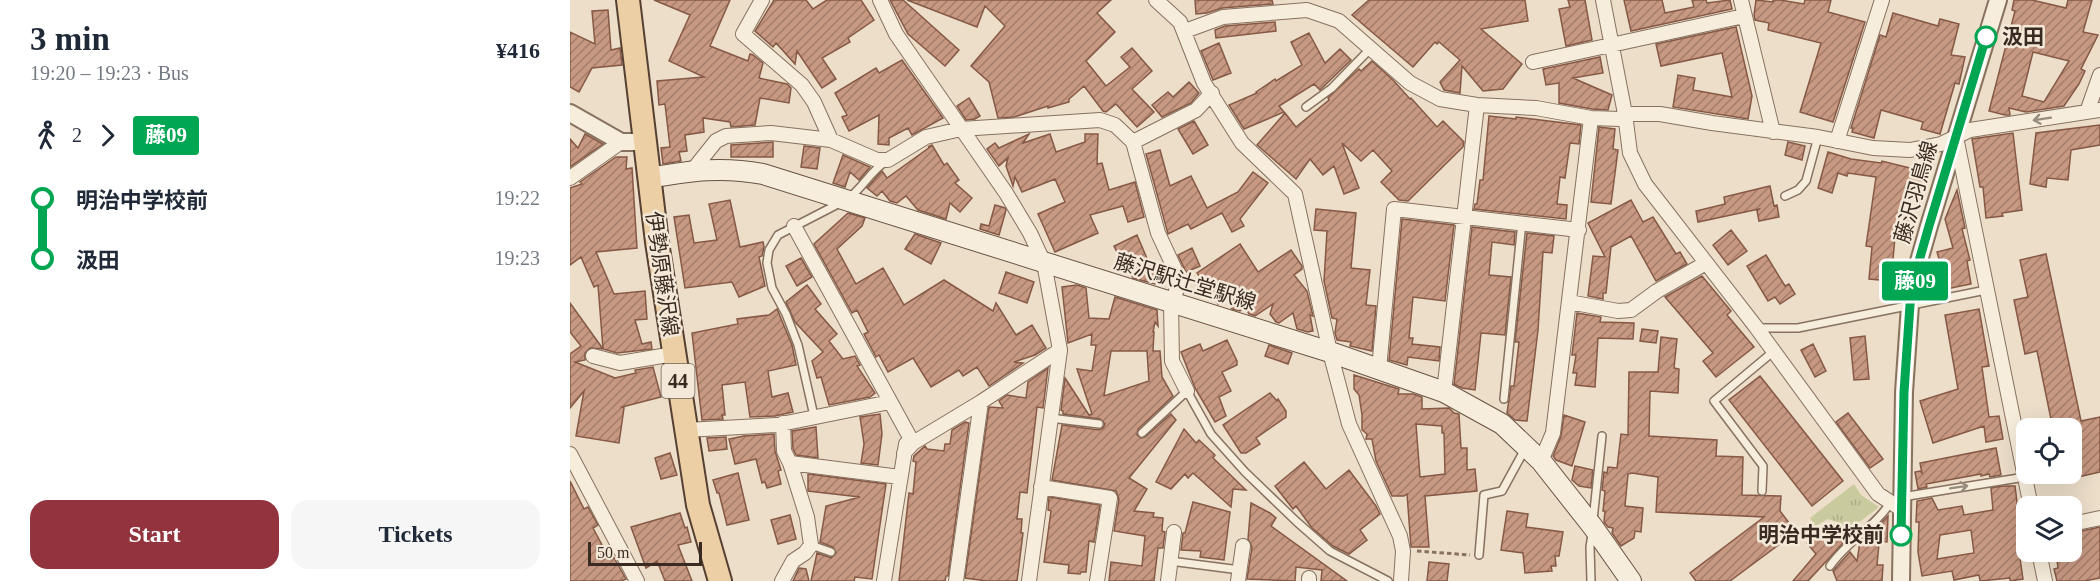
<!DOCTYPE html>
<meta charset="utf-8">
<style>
body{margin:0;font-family:"Times New Roman","Noto Sans JP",serif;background:#f6f6f7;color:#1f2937;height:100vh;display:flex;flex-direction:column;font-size:22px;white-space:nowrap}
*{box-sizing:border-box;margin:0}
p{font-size:20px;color:#747a83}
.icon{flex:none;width:33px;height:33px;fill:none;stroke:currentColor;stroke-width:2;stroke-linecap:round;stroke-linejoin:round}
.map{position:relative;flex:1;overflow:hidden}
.sheet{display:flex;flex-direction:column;background:#fff;width:570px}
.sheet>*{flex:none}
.badge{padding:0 12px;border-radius:4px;font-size:21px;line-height:39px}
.buttons{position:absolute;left:1446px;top:418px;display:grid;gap:12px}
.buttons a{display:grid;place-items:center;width:66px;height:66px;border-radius:12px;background:#fff;box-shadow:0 6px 24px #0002;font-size:30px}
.scale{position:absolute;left:18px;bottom:15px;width:114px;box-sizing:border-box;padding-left:6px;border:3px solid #392b21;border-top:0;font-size:16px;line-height:21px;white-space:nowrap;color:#392b21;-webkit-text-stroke:4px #f4e9d9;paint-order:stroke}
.map>.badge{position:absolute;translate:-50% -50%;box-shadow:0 0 0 3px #fff}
.legs{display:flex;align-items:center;gap:9px;height:66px;padding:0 30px;font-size:20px}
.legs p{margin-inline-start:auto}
.headline{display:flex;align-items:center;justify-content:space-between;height:102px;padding:0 30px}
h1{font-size:33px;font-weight:700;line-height:45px}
.cta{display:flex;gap:12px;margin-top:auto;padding:12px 30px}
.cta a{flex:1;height:69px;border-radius:18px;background:#92333d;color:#fff;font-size:24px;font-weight:700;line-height:69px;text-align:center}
.cta a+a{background:#f6f6f7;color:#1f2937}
ul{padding:0 30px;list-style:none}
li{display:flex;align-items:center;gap:21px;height:60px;font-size:22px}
li i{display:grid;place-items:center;width:9px;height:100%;margin:0 8px;background:currentColor}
li i::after{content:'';width:15px;height:15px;margin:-8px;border:4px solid;border-radius:50%;background:#fff}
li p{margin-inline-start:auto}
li:first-child i{background:linear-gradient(#0000 50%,currentColor 0)}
li:last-child i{background:linear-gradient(currentColor 50%,#0000 0)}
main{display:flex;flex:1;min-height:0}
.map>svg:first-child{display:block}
.park{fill:url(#park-tufts)}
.building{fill:url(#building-hatch);stroke:#855946;stroke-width:1.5;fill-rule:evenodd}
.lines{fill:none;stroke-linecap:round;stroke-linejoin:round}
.service-casing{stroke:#87715f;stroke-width:10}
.minor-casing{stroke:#87715f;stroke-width:16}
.tertiary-casing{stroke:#87715f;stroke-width:20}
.secondary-casing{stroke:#695242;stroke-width:22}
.primary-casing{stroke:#564033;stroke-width:26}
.path{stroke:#87715f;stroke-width:3;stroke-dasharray:4.5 3;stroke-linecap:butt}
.service{stroke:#f7eddc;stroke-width:7}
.minor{stroke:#f7eddc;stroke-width:14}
.tertiary{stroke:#f7eddc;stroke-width:16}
.secondary{stroke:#f7eddc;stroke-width:20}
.primary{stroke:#eccfa5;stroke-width:22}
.oneway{stroke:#988c7e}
.line-1-casing{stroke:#fff;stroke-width:14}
.line-1{stroke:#00a651;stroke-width:9}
.stop-1-dot{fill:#fff;stroke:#00a651;stroke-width:3}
.labels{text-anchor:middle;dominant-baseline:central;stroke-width:5;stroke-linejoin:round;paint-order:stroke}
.shield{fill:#f4e9d9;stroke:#716458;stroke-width:1.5}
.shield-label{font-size:20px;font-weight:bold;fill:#392b21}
.stop-label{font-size:21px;font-weight:bold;fill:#392b21;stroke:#f4e9d9;text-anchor:start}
.street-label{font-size:21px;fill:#392b21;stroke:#f4e9d9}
</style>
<main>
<section class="sheet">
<div class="headline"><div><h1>3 min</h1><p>19:20 – 19:23 · Bus</p></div><b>¥416</b></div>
<div class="legs"><svg class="icon" aria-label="walk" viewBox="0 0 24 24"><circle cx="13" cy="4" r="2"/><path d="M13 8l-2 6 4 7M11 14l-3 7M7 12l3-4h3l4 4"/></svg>2<svg class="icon" aria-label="forward" viewBox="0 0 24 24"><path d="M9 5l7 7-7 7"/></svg><b class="badge" style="background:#00a651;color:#fff">藤09</b></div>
<ul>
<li><i style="color:#00a651"></i><b>明治中学校前</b><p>19:22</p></li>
<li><i style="color:#00a651"></i><b>汲田</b><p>19:23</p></li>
</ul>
<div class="cta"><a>Start</a><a>Tickets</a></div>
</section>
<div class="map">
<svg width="1530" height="581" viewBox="0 0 1530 581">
<defs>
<pattern id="park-tufts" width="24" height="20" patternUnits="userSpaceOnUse" patternTransform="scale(1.5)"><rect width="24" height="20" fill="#c9ca9e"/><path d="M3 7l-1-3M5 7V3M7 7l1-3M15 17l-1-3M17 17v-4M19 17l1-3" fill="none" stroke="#adae88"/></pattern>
<pattern id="building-hatch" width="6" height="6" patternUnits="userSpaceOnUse" patternTransform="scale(1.5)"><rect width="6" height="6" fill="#c79882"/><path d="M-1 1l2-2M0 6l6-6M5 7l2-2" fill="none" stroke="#a37c6a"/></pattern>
</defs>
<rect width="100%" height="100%" fill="#ecdec9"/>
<!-- park -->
<path class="park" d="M1284,484L1291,495L1309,507L1275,533L1267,522L1258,519L1245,526L1240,518Z"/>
<!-- building -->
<path class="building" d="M84,0H160L140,46L178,61L180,54L183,55L193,63L189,78L217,84L221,88L219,103L190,98L185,125L161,127L160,122L133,118L134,132L115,135L117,151L109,152L111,161L93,164L91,148L100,147L95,104L89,105L87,81L134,77L99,61L120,15Z
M204,0H236L243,9L257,0H291L304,20L278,38L280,42L252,58L266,79L252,88L227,51L225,64L206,43L203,47L185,31Z
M320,0H333L389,50L375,66L338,34Z
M337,0H541L527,13L545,32L516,61L536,86L560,67L551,57L562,48L582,71L562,89L584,112L567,127L546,104L536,112L533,111L514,86L499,99V102L478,108V106L444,117L428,118L419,82L401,66L435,26L415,6L407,27Z
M625,0H702L703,4L652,8L637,13L626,14Z
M799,0H955L958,21L911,29L952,64L933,89L913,91L892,66L890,93L874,90L870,82L890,60L869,42L867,44L865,42L843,67L782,15Z
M998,0H1015L1022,40L996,46L989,9L1000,7Z
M1054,0H1092L1095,13L1124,7L1122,0H1136L1137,3L1160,0L1162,9L1061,31Z
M1186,0L1203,2V0H1210L1234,4L1235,0H1261L1258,12L1295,22L1263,122L1230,112L1251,43L1198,30L1199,23L1185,20L1184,15Z
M1444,0H1462L1496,8L1498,0H1522L1513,32L1528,35L1511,69L1515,71L1509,84L1494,106L1456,112L1439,108L1440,115H1435L1419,111L1445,11L1442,10ZM1463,52L1499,61L1474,102L1452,96Z
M38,10L41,50L50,48L52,65L22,68L9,92L0,87V32L25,44L22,11Z
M1323,13L1368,26L1370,19L1389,24L1381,55L1395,57L1389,84L1385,83L1370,134L1351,129L1353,122L1311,110L1304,138L1282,132L1283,128H1281L1310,35L1316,37Z
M705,22L706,31L646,38L645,30L655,26Z
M1166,27L1182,96L1178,119L1103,107L1108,75L1125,78L1123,90L1162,97L1152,53L1091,66L1086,44Z
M739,33L755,63L770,49L781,60L750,90L744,84L709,106L714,112L674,129L659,105L687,93L686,92L705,79L706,81L732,65L721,42Z
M649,43L661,73L643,80L631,51Z
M1030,57L1033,73L1003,78L1042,95L1038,110L1022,109L989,103V83L976,85L973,69Z
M332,60L373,118L342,135L338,128L319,138V145L308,144L309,115L279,131L272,117L277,115L265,93L306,68L309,73Z
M802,61L823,80L840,99L841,98L867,127L873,121L894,142L893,147L838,201L829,200L811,182L822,171L803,150L791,161L772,143L789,188L774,194L764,166L753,175L740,159L726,179L687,145L715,113L726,127L759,100L758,98L789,69L791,71Z
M619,82L629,93L621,103L592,117L582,105L598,92L603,97Z
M399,98L410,116L405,119L396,120L387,106Z
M919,116L946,119V117L1011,125L1009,144L1000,143L995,178L990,177L987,204L997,205L996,219L904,209L905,204H907L910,180H913Z
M624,121L638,145L623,154L608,129Z
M1530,125V145L1501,150L1498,180L1477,178L1476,187L1460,184L1466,133Z
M1029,127L1045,129L1043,149L1048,150L1041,204L1021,202Z
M1443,133L1452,210L1432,213L1433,216L1416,218L1413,187H1410L1402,139Z
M15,134L33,144L0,167V139L8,148Z
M459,134L453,143L480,134L486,152L515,142V134H528L527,164L532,163L539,190L565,182L574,217L558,222L553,206L520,215L528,233L485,252L468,214L495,202L485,179L452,192L445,177L443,186L436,166L438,158L429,166L417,149L425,143L429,148Z
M203,142V157H161V145Z
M1218,142L1235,146L1232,160L1215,155Z
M362,145L374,165L377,163L389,180L385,183L402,198L390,212L380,203L376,219L348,210L336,196L327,203L320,201L312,191L307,196L297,188L312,171L317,178L360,147H358Z
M234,146L250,148L247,169L231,167Z
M590,150L600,186L621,176L637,208L668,192L683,172L698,183L670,219L674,226L662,232L652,213L621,229L618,224L598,234L576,154Z
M1258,152L1281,159L1311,163L1312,161L1344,169L1345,163L1358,166L1355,188L1336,184L1330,212L1342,214L1337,240L1325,237L1321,281L1299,279L1302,247L1296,246L1306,177L1278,173L1277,176L1268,173L1262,193L1248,188Z
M273,155L300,167L289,180L280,172L275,187L263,183Z
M46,157H57L56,169L62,168L67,248L26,252L44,294L75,291L77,319L65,320L72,344L81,342L82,349L47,353L33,349L28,285L24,287L11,257L0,265V188L12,184L10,182Z
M1200,186L1204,206L1207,205L1209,217L1189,221L1187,211L1189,209L1128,222L1126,211L1155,204L1154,197Z
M1387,190L1395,228L1392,229L1400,260L1397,261L1401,284L1366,291L1364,277L1374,275L1367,252L1383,248L1375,219Z
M160,200L170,247L193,242L194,247L192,256L189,257L195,286L169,297L162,282L115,288L104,217L119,215L124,243L147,240L139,204Z
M1061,200L1073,222L1083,217L1106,254L1110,252L1117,264L1086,281L1061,236L1041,247L1036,293H1033V299L1018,296L1023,256L1035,257L1018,223Z
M425,205L435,208L436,210L429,235L410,229L411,224L419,226Z
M746,209L786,213L781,268L800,270L796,305L806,306L802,351L780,346L781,342L767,340L765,333L767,319L762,318L754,281L757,231L744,230Z
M278,213L295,218L292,226L267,249L286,284L313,268L334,305L374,280L423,311L426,303L446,335L462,325L476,348L465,355L444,362L453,363L419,386L407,367L393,376L389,370L361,387L343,358L318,372L309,355L306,357L294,334L298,332L287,310L282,313L244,244Z
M832,219L884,225L875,301L843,297L839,338H843L842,344L870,347L869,361L838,357L837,365L819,360Z
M902,227L945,232L944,245L922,242L919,275L941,277L935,335L911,333L905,390L892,388L884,384Z
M1161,230L1177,251L1158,265L1143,245Z
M957,233L984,236L982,253L973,252L968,330L957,421L945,420L937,413L941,386H944L949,342H945Z
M345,234L371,243L361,264L335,249Z
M567,235L587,282L585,284L563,278L554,258L551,260L544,246Z
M670,244L688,272L721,250L732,266V269L724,275L737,291L743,316L740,315L743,331L738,332L727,329L723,313L709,323L706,322L700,314L703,304L685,316L679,314L675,307L670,311L662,309L656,299L648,304L627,273Z
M622,248L630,266L616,272L608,255Z
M1476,254L1511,421L1530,417V472L1508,477L1502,445V429H1483L1467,351L1455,354L1444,300L1458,297L1450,260Z
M1196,255L1215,286L1219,284L1225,294L1210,304L1205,297L1198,301L1177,266Z
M231,258L242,277L227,286L216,266Z
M436,272L464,282L457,303L429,293Z
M1132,276L1161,311L1157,315L1184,347L1146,377L1133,361L1143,353L1095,297Z
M237,285L251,304L245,309L267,334L259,341L273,359L285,356L290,365L287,366L305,393L300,397L259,405L251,377L247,378L242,361L253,352L225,322L216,302Z
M507,285L516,288L519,318L539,319L545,297L587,310L588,326L585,322L583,332H584L583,351H590L592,377L603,396L568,429L567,435L571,438L575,437L601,414L606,420L559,478L577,489L564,511L584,513L583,517L593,518L592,531L595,532L593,548H588L584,581H539L541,562L572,566L575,536L544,531L549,499L546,491L482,480L492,425L529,430L533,428L535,424L530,419L493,414V411L491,410L495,378L519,415L522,414L507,369L522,371L526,345H521L522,334L498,343L492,287ZM541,351H577L579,381L534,396Z
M0,303L33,349L20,348L15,353V360L5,362L45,378L66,373L65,370L83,367L91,397L52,407L54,408L49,443L6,436L14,391L0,408V354L11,346L0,332Z
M207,309L222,345L226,365L198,371L202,397L218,393L223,412L205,416L180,417L175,382L152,385L155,415H152L153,419L132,420L122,333L168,324L167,319L199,315Z
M1409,309L1419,366L1412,367L1419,417L1429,416L1433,439L1416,442L1414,426L1363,443L1350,401L1388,389L1375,315Z
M1007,313L1031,317L1030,322L1064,323L1063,339L1028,338L1025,387L1005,385L1007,373H1003L1006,355H1002Z
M1072,329L1088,331L1086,343L1070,341Z
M1295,336L1299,379L1284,380L1280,338Z
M1091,337L1107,339L1104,368L1109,369L1108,393L1080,391L1079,436L1147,440L1146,456L1173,457L1172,495L1211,496L1210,511L1226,532L1160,581H1126L1120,573L1194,517L1086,512L1088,477L1062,473L1058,474L1055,506L1073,508L1071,532L1065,531L1064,538L1051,546L1042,533L1043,528L1038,527L1034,522L1035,511H1033L1035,491L1032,490L1034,472L1037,473L1038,467L1047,468L1051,434L1058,435L1059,372H1088Z
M657,340L667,361V365L652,372L661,391L649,397L656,416L645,422L625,388L611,352L630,344L633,351Z
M1243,344L1256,371L1245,377L1231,350Z
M699,345L722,353L718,364L695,356Z
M478,368L473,408L467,407L457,493L450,492L447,519H452L451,533H453L447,581H417L395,578L419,407L433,408L429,401L437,395L456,398L458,382Z
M784,375L829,389L828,394H843L852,397V409L879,408L884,413L889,414L891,448H897V470L905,469L907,491L855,496L859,547H841L837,494L834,496H822L806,461L802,439H796L797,434L792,430V415L789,395L784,389ZM846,424L872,426V433H874L875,474L850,477Z
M1190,376L1273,481L1242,506L1159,400Z
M700,393L707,401L708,399L716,411V417L686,438L690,444L676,453H671L653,425Z
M1278,413L1313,459L1300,468L1266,422Z
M310,414L312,434L308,465L291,463L294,444L290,417Z
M994,415L1015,422L1002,466L986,460L983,456L991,436Z
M395,422L399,423L378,576H376L375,581H329L339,493L343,494L346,462L343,461L344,456L355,446L357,449L374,451L375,444H380L382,430Z
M246,427L248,458L226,455L223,449L222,431Z
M614,429L626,443L629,440L645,455L643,458L676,490L663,489L661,507L623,473L618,478L615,474L601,489L586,482Z
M204,434L205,451L211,470L208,471L211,484L197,488L195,482L192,483L186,459L165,464L159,439L174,436Z
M156,437L157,449L139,451L137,438Z
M1426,448L1431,475L1420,477L1419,474L1411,476V474L1356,484L1357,487L1348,489L1345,472L1350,471L1352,473L1350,463Z
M100,453L107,475L91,479L85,458Z
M734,462L756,489L779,470L806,506L810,514L790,530L797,540L779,554L763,546L742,528L726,506L723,509L705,486Z
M1005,466L1023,470L1021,488L1009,486L1002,480Z
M168,473L179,520L157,525L149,493H147L143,480Z
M238,474L316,484L302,579L285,577L284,581H241L247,553L261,558L266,553L263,547L250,542L256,506L290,497L238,491Z
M0,481L14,509L18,507L28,525L23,528L39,558L43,556L56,579L51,581H0Z
M1433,486H1445L1448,510L1451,509L1453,523L1450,524L1452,537L1447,538L1453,579L1440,581V578L1410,581L1409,575L1384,580L1382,571L1352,576L1348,552L1349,522H1346L1347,501L1362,498L1368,510L1392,506L1394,515L1417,511L1423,510L1421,488ZM1401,530L1404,553L1367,559L1370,535Z
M479,497L530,505L524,542L519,541L516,572H511L510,574L498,573L499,565L474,562L481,511L478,510Z
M623,502L660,512L654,560L630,557L631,551L611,550L613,533H615Z
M681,503L700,513L706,518L701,526L777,581H751L752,570L726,567L725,581L677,579L682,547L678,539Z
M937,511L958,514L956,527L993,532L989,556H985L986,566H981L982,571L955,573L953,553L931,550Z
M110,513L115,528L117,527L121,542L108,545L122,581H95L87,561L76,568L61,527Z
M220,515L226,539L208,544L201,520Z
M1318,516L1317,542L1294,539L1303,531Z
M1530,527V578L1514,581H1487L1484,569L1488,568L1486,552H1502V533Z
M1250,532L1253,535L1257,532L1261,536L1264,533L1273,543L1238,581H1223L1246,554L1237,543Z
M1290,542L1309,544L1307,565H1313L1312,581H1267L1263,571L1280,552L1287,561Z
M859,562L879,564L877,581H857Z
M229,568L236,569L239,581H223Z"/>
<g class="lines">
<defs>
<path id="service" d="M736,107L762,88L801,48
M1215,196L1228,190L1236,181L1248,137
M279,198C293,187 301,171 315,162
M1188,328H1228L1416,290
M934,399L952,222
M244,416L228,345L216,314L202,288L197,263L199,250L208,235L270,203
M480,418L529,424
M572,433L617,391L641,434L675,472L727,522L760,551L818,581
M1192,491L1193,466L1144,401L1204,351
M1332,497L1455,477
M1023,520L1032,436
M241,545L261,552
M909,555L914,495L932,491L955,449
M600,561L670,570
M1260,566C1277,541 1305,527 1321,502
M1021,581L1020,547L1022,534"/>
<path id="minor" d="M192,0L173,34L232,85L244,102L261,140
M310,0L326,34L436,193L460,233L474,263L490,350L459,581
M586,0L610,22L634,83L672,143L725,194L760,352L779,424L830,536L833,551L831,581
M1033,0L1055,114L1060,153L1075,184L1186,327L1308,494L1331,509
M1171,0L1203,132
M615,31L653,17L737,10L769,21L840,83L870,99L907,105L966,108L1021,118L1050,119L1055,114H1090L1142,123L1248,137L1303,148L1340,150L1371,144L1400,130L1530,110
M963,62L1174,16
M1517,112L1530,75
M1386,137L1461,507
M1267,141L1312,0
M563,142L626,110L642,93
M122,171L146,141L156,136L201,133L261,140L307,160H318L356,137L391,129L530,120L545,125L563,142L588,233L608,276V287L601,303L602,361L617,391
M0,178L51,142
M224,226L343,443
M999,302L1048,311L1061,310L1087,291L1136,263
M23,356L50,363L104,354
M809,369L824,209L1009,230
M874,392L907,105
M116,430L206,425L320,402
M334,453L343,443L411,402L490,350
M0,454L67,581
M971,461L983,433L1021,118
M220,463L330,477
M471,487L540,498L527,581
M1502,524L1530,518
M1469,552L1475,581
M212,581L223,561L235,553L241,545L237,517L220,463L214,451L213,423
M314,581L336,444
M386,581L411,402
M598,581L604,532
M668,581L673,546
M739,581V578"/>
<path id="tertiary" d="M0,113L51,142H75
M1331,581L1334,392L1340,305L1347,268L1359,226L1428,0"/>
<path id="secondary" d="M79,178C121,171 150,166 193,174L760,352L874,392L932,424L971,461L1023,527L1061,581"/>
<path id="primary" d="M58,0L87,242L128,505L150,581"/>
</defs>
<!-- service casing -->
<use href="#service" class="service-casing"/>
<!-- minor casing -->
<use href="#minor" class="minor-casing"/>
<!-- tertiary casing -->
<use href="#tertiary" class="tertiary-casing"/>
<!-- secondary casing -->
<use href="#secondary" class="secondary-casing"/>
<!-- primary casing -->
<use href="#primary" class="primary-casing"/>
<!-- path -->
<path class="path" d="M847,551L900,555"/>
<!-- service -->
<use href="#service" class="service"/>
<!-- minor -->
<use href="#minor" class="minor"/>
<!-- tertiary -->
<use href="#tertiary" class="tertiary"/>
<!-- secondary -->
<use href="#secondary" class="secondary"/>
<!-- primary -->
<use href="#primary" class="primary"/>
</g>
<!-- one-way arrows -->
<defs><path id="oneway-shaft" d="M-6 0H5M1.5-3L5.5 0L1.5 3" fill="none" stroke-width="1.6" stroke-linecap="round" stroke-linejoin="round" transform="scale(1.5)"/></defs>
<g class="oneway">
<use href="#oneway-shaft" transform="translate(1472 119) rotate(171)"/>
<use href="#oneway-shaft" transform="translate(1389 487) rotate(-9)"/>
</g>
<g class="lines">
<defs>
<path id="line-1" d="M1331,535L1334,392L1340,305L1347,268L1359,226L1416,37"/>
</defs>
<!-- line-1 casing -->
<use href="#line-1" class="line-1-casing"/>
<!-- line-1 -->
<use href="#line-1" class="line-1"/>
</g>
<!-- markers -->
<g class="stop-1-dot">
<circle cx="1416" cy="37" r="10"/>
<circle cx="1331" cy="535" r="10"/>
</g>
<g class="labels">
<!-- shield labels -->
<rect class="shield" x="91.5" y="364" width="33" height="34" rx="4.5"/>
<g class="shield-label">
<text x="108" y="381">44</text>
</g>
<!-- stop labels -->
<g class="stop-label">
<text x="1432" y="37">汲田</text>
<text x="1314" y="535" text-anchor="end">明治中学校前</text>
</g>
<!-- street labels -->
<g class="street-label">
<text transform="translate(1346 192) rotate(-74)">藤沢羽鳥線</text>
<text transform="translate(92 274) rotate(82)">伊勢原藤沢線</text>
<text transform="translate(615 282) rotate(17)">藤沢駅辻堂駅線</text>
</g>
</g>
</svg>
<div class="buttons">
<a><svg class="icon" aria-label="locate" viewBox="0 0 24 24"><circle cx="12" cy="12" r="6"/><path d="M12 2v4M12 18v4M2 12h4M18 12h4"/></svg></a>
<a><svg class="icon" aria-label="layers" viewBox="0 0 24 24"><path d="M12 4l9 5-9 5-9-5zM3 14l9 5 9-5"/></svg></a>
</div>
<div class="scale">50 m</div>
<b class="badge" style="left:1345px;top:281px;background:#00a651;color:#fff">藤09</b>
</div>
</main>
